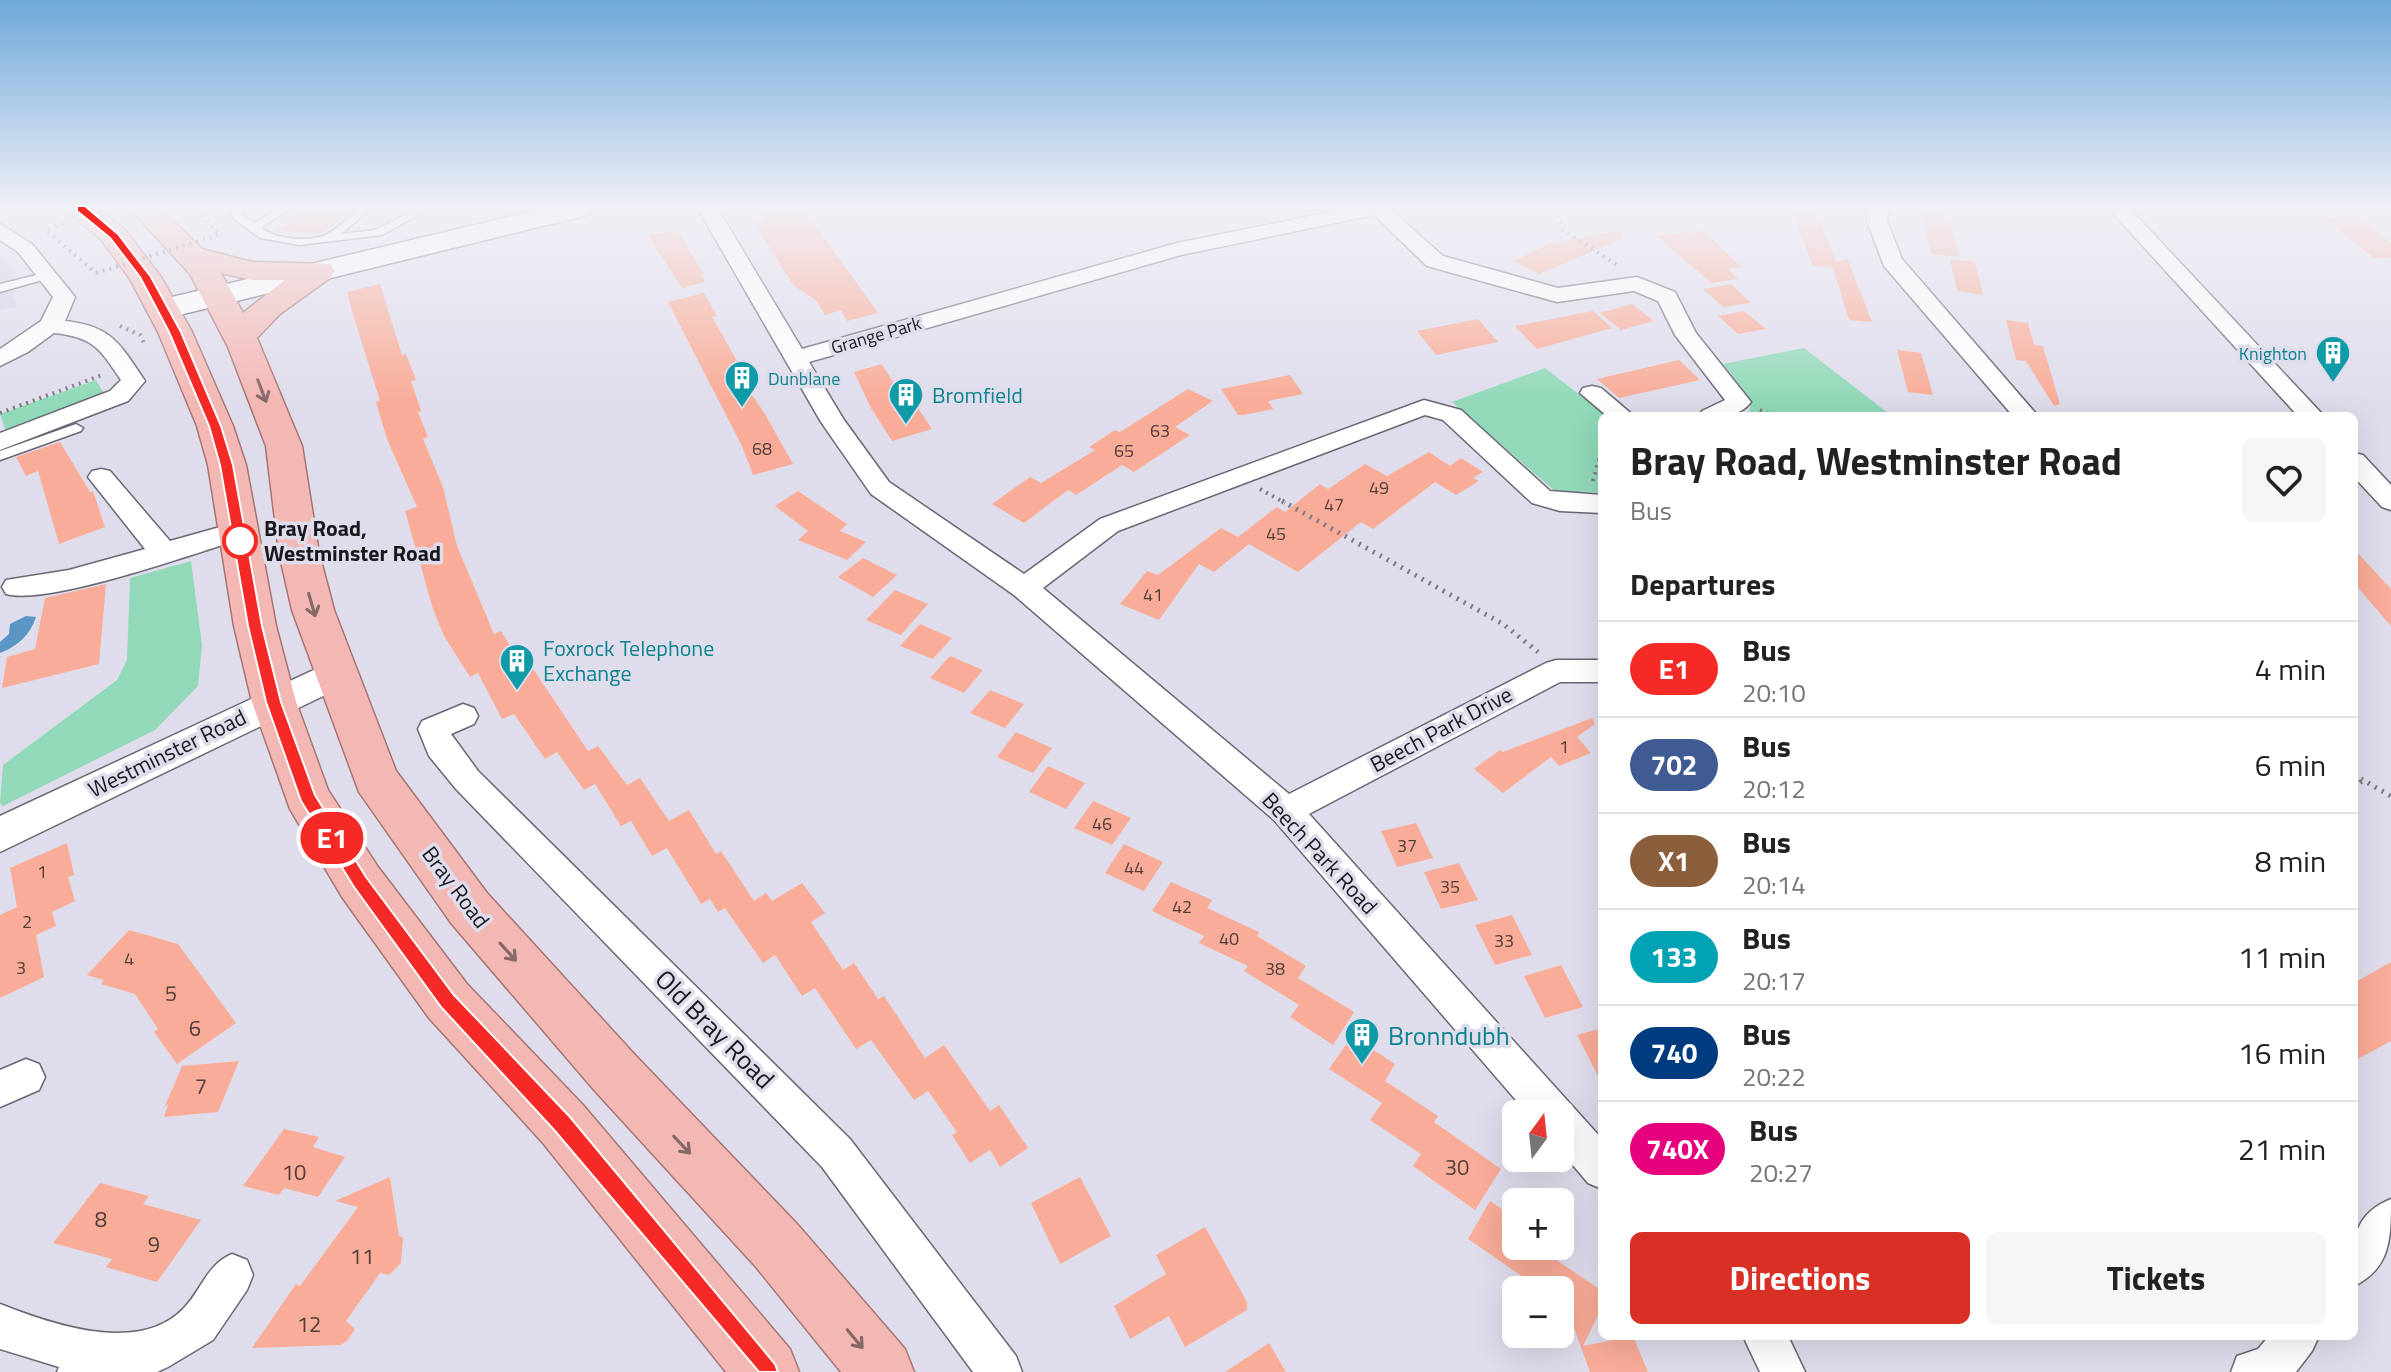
<!DOCTYPE html>
<meta charset="utf-8">
<style>
body{margin:0;font-family:"Titillium Web",sans-serif;background:#f6f6f6;color:#222;height:100vh;display:flex;flex-direction:column;font-size:30px;white-space:nowrap}
*{box-sizing:border-box;margin:0}
p{font-size:26px;color:#767676}
.icon{flex:none;width:44px;height:44px;fill:none;stroke:currentColor;stroke-width:2;stroke-linecap:round;stroke-linejoin:round}
.map{position:relative;flex:1;overflow:hidden}
.side{position:absolute;left:1598px;top:412px;width:760px;height:928px;display:flex;flex-direction:column;background:#fff;border-radius:12px;box-shadow:0 8px 32px #0002}
.side>*{flex:none}
.badge{padding:0 16px;border-radius:26px;font-size:28px;line-height:52px}
.needle{width:52px;rotate:15deg}
.fabs{position:absolute;left:1502px;top:1100px;display:grid;gap:16px}
.fabs a{display:grid;place-items:center;width:72px;height:72px;border-radius:12px;background:#fff;box-shadow:0 8px 32px #0002;font-size:40px}
.map>.badge{position:absolute;translate:-50% -50%;box-shadow:0 0 0 4px #fff}
h2{padding:0 32px;font-size:30px;line-height:72px}
.round{display:grid;place-items:center;flex:none;width:84px;height:84px;border-radius:12px;background:#f6f6f6}
.head{display:flex;align-items:center;justify-content:space-between;height:136px;padding:0 32px}
h1{font-size:38px;font-weight:700;line-height:60px}
.primary-button{display:flex;gap:16px;margin-top:auto;padding:16px 32px}
.primary-button a{flex:1;height:92px;border-radius:12px;background:#d93025;color:#fff;font-size:32px;font-weight:700;line-height:92px;text-align:center}
.primary-button a+a{background:#f6f6f6;color:#222}
ul{padding:0;list-style:none}
li{display:flex;align-items:center;gap:24px;height:96px;padding:0 32px;border-top:2px solid #e0e0e0}
li div{flex:1}
li b{display:block;font-size:30px}
li em{font-style:normal}
li .badge{min-width:88px;font-weight:700;text-align:center}
.map>svg:first-child{display:block}
.built{fill:#d3d0e6}
.green{fill:#91d9b8}
.water{fill:#5996c6}
.building{fill:#f9ac97}
.lines{fill:none;stroke-linecap:round;stroke-linejoin:round}
.service-casing{stroke:#686774;stroke-width:3}
.minor-casing{stroke:#686774;stroke-width:3}
.tertiary-casing{stroke:#686774;stroke-width:3}
.secondary-casing{stroke:#686774;stroke-width:3}
.trunk-casing{stroke:#a67473;stroke-width:3}
.path-far1{stroke:#7b7983;stroke-width:4;stroke-dasharray:2 5;stroke-linecap:butt}
.path{stroke:#7b7983;stroke-width:5;stroke-dasharray:2 6;stroke-linecap:butt}
.service{fill:#fff;fill-rule:evenodd}
.minor{fill:#fff;fill-rule:evenodd}
.tertiary{fill:#fff;fill-rule:evenodd}
.secondary{fill:#fff;fill-rule:evenodd}
.trunk{fill:#f4b8b4;fill-rule:evenodd}
.path-bridge{stroke:#7b7983;stroke-width:4;stroke-dasharray:2 5;stroke-linecap:butt}
.oneway{stroke:#866868}
.line{fill:#f52a26;stroke:#fff;stroke-width:2}
.stop-dot{fill:#fff;stroke:#f52a26;stroke-width:4}
.labels{text-anchor:middle;dominant-baseline:central;stroke-width:7;stroke-linejoin:round;paint-order:stroke}
.far-street-label{font-size:18px;fill:#19181d;stroke:#dfddec}
.far-culture-label{font-size:18px;fill:#0d838f;stroke:#dfddec;text-anchor:end}
.number-label{font-size:18px;fill:#513d3c}
.culture-label{font-size:22px;fill:#0d838f;stroke:#dfddec;text-anchor:start}
.stop-label{font-size:22px;font-weight:bold;fill:#19181d;stroke:#dfddec;text-anchor:start}
.street-label{font-size:22px;fill:#19181d;stroke:#dfddec}
.near-number-label{font-size:22px;fill:#513d3c}
.near-street-label{font-size:26px;fill:#19181d;stroke:#dfddec}
.near-culture-label{font-size:26px;fill:#0d838f;stroke:#dfddec;text-anchor:start}
</style>
<div class="map">
<svg width="2391" height="1372" viewBox="0 0 2391 1372">
<rect width="100%" height="100%" fill="#dfddec"/>
<!-- built -->
<path class="built" d="M0,255L16,272L13,291L17,307L0,310Z"/>
<!-- green -->
<path class="green" d="M1804,348L1892,416H1752L1749,413L1751,402L1723,364Z
M1545,368L1607,416H1602V493L1555,491L1452,402Z
M96,380L105,395L7,434L0,414Z
M191,561L202,645L198,686L155,730L3,806L0,803L3,765L117,680L127,660L130,578Z"/>
<!-- water -->
<path class="water" d="M26,616L36,617C30,635 18,646 0,653V642L9,634L10,624Z"/>
<!-- building -->
<path class="building" d="M304,209H354L322,233L276,231Z
M758,209H804L878,313L847,321L841,310L825,315L816,300L794,286L768,245L754,223L765,220Z
M1791,209H1816L1836,262L1847,258L1872,322L1849,320L1833,267L1813,266Z
M1920,209L1944,210L1948,226L1952,227L1959,257L1931,254Z
M2358,217L2391,243V258H2374L2324,218Z
M677,230L704,275H701L705,282L682,288L648,236Z
M1622,230L1624,238L1539,274L1514,261L1552,243Z
M1704,231L1741,267L1728,269L1738,279L1711,283L1657,236Z
M1950,259L1975,262L1983,295L1957,291Z
M380,284L402,355L406,354L416,380L411,381L421,411L418,412L428,437L423,439L443,487L457,546L494,634L501,631L525,670L532,667L588,751L598,746L627,785L640,778L669,821L689,810L716,854L721,851L754,901L766,893L772,901L802,883L825,913L811,922L843,970L854,963L878,999L884,996L925,1058L944,1045L990,1111L999,1105L1028,1148L1000,1167L990,1150L970,1163L952,1135L957,1132L928,1091L914,1100L871,1040L856,1049L815,988L802,996L775,955L763,963L725,908L718,912L710,899L701,904L667,848L652,856L631,821L621,826L595,784L584,790L557,752L545,759L514,714L502,719L478,673L470,677L444,636L433,609L405,511L417,507L387,439L376,402L380,401L351,308L347,292Z
M1731,284L1751,303L1723,307L1703,289Z
M704,293L717,316L712,317L752,387L747,388L765,414L793,464L753,475L742,446L668,302Z
M1632,304L1654,321L1621,330L1600,313Z
M1593,311L1612,328L1537,349L1515,326Z
M1744,311L1766,329L1738,334L1718,316Z
M1478,319L1498,342L1436,355L1417,331Z
M2006,320L2028,323L2034,345L2043,346L2060,404L2054,406L2026,361L2016,360Z
M1897,350L1921,353L1933,395L1908,392Z
M1679,360L1700,380L1619,398L1597,379Z
M882,364L903,398L910,396L932,429L892,441L871,408L854,372Z
M1290,375L1303,394L1268,401L1273,409L1244,415H1238L1221,389Z
M1188,389L1213,401L1175,427L1190,435L1134,472L1122,465L1076,495L1068,490L1024,523L992,504L1030,477L1041,483L1095,450L1089,447L1115,430L1120,432Z
M60,442L90,492L93,491L105,527L59,544L38,471L26,476L16,457Z
M1429,452L1450,466L1461,458L1483,472L1473,478L1479,481L1456,495L1435,482L1373,529L1361,522L1298,572L1249,544L1214,572L1199,564L1159,620L1120,604L1147,571L1158,575L1221,528L1238,537L1277,507L1285,512L1320,484L1328,489L1365,464L1387,476Z
M798,491L847,524L840,531L866,542L847,560L798,540L808,531L775,506Z
M2354,549L2391,589V626L2354,583Z
M863,558L897,575L873,597L838,577Z
M106,584L99,664L2,688L7,657L35,649L45,598Z
M895,590L928,604L901,635L866,620Z
M920,624L952,638L933,659L900,646Z
M950,656L983,670L964,693L930,678Z
M990,690L1024,704L1005,728L970,713Z
M1592,718L1595,724L1577,737L1591,753L1559,766L1551,757L1503,793L1474,769L1500,750L1503,752Z
M1016,732L1052,748L1033,773L997,757Z
M1048,766L1085,783L1066,809L1029,792Z
M1093,801L1131,818L1112,845L1074,828Z
M1416,823L1433,858L1397,867L1381,831Z
M67,843L74,875L68,877L75,901L52,912L56,926L36,935L44,977L0,998V915L17,907L10,868Z
M1124,844L1163,862L1144,891L1105,873Z
M1459,863L1478,900L1441,909L1424,872Z
M1171,882L1212,900L1207,908L1259,932L1257,936L1306,966L1298,978L1354,1012L1333,1045L1290,1017L1299,1005L1244,971L1248,966L1199,943L1204,936L1152,911Z
M1512,915L1532,955L1495,965L1475,925Z
M129,930L178,944L236,1023L177,1064L154,1032L158,1029L135,994L101,984L104,980L87,975Z
M2391,962V1041L2354,1061V983Z
M1561,965L1583,1007L1545,1018L1524,976Z
M1602,1028V1084L1577,1035Z
M1352,1036L1395,1064L1385,1081L1438,1116L1434,1122L1501,1169L1475,1210L1413,1166L1421,1154L1370,1120L1382,1103L1329,1069Z
M239,1061L218,1112L164,1117L168,1105L165,1106L182,1066Z
M284,1129L319,1137L313,1147L345,1157L318,1197L284,1188L279,1195L243,1186Z
M390,1177L399,1236L403,1237L401,1263L389,1275L380,1273L346,1321L355,1329L347,1341L340,1345L252,1348L296,1284L300,1286L358,1207L335,1201Z
M1080,1177L1111,1236L1060,1264L1031,1203Z
M100,1183L149,1196L143,1204L201,1220L157,1282L106,1267L112,1259L53,1243Z
M1490,1201L1516,1219V1246H1536L1602,1291V1307L1583,1346L1633,1336L1648,1372H1590L1574,1328L1560,1318V1290H1542L1468,1239Z
M1205,1227L1247,1302V1310L1185,1347L1169,1316L1130,1339L1114,1306L1166,1274L1156,1255Z
M1269,1343L1286,1372H1225Z"/>
<g class="lines">
<defs>
<path id="service" d="M235,209H248L242,215L254,223L277,209H289L261,228C275,239 306,242 323,236C335,232 349,217 359,209H370L341,234L375,230L417,209H429L382,235L300,245L260,238L233,218L232,212Z
M49,272L53,273V277L0,292V284Z
M76,424L83,428L81,431L0,460V451Z"/>
<path id="minor" d="M698,209H718L802,349L1177,243L1345,209H1390L1443,256L1558,288L1637,277L1675,292L1696,333L1751,402C1738,419 1718,416 1699,416L1702,411L1725,400L1675,335L1658,301L1634,291L1557,302L1427,266L1374,215L1181,255L809,362L844,420L889,482L1024,574L1100,519L1424,400L1461,410L1550,491L1602,495V513L1560,511L1532,503L1443,420L1425,415L1118,531L1043,588L1289,794L1546,663L1556,660H1602V682H1560L1309,814L1602,1139V1189L1588,1183L1560,1150V1114H1528L1274,820L1014,595L871,494L821,422Z
M1868,209H1888L1887,221L1902,259L2038,416H2013L1884,266L1867,221Z
M2109,209H2130L2324,416H2298Z
M0,224L32,244L75,297L65,321C112,326 120,344 145,381L128,401L0,450V433L110,391L121,380C100,349 94,337 54,333L28,352L0,366V349L41,321L53,297L18,252L0,240Z
M1592,386L1601,388L1634,416H1607L1580,393L1583,388Z
M2354,453L2363,455L2391,485V510L2382,507L2354,477Z
M101,469L110,471L170,541L238,522L247,525L251,531L247,537C199,552 48,606 6,594L2,587L6,580L69,570L145,549L88,477L92,471Z
M463,704L474,708L478,716L474,724L451,734L478,771L850,1139L1016,1356L1022,1372H973L822,1167L456,789L429,756L418,729L422,721Z
M26,1059L39,1064L45,1077L39,1090L0,1107V1070Z
M2391,1199C2391,1238 2391,1268 2354,1286C2354,1246 2348,1217 2391,1199Z
M232,1254L247,1260L253,1275L247,1290L213,1340L168,1367L157,1372H57L59,1367L0,1349V1304C51,1324 138,1355 183,1309C202,1290 206,1265 232,1254Z
M1743,1336H1788L1805,1372H1760Z
M2269,1336H2319L2312,1351L2296,1372H2231L2237,1356L2258,1349Z"/>
<path id="tertiary" d="M335,660L348,664L354,674L348,684L0,852V816Z"/>
<path id="secondary" d="M542,209H592L588,215L163,319L151,316L147,309L151,302Z"/>
<path id="trunk" d="M66,209H99L125,230L161,277L192,332L233,426L246,465L276,626L296,702L328,790L378,867L467,984L583,1105L790,1349L799,1372H726L543,1143L429,1018L342,897L290,809L252,702L234,626L208,465L197,426L158,332L130,279L103,242Z
M130,209H161L202,249L252,262L330,264L335,271L330,278L280,314L257,338L302,446L319,553L334,610L396,771L487,893L635,1055L798,1225L905,1349L914,1372H841L756,1267L595,1091L451,923L359,792L292,610L279,553L266,446L228,347L190,274ZM221,273L252,280H285L243,313Z"/>
</defs>
<!-- service casing -->
<use href="#service" class="service-casing"/>
<!-- minor casing -->
<use href="#minor" class="minor-casing"/>
<!-- tertiary casing -->
<use href="#tertiary" class="tertiary-casing"/>
<!-- secondary casing -->
<use href="#secondary" class="secondary-casing"/>
<!-- trunk casing -->
<use href="#trunk" class="trunk-casing"/>
<!-- path-far1 -->
<path class="path-far1" d="M199,209L218,235
M1555,209L1563,230L1620,267
M63,223L46,230L96,273
M120,326L140,335L144,343
M1760,410L1774,416
M0,413L105,374
M1593,481L1602,448
M1260,489L1285,503"/>
<!-- path -->
<path class="path" d="M1282,501L1503,624L1538,652
M2354,775L2391,796
M2354,788L2363,780"/>
<!-- service -->
<use href="#service" class="service"/>
<!-- minor -->
<use href="#minor" class="minor"/>
<!-- tertiary -->
<use href="#tertiary" class="tertiary"/>
<!-- secondary -->
<use href="#secondary" class="secondary"/>
<!-- trunk -->
<use href="#trunk" class="trunk"/>
<!-- path-bridge -->
<path class="path-bridge" d="M96,273L218,235"/>
</g>
<!-- one-way arrows -->
<defs><path id="oneway-shaft" d="M-6 0H5M1.5-3L5.5 0L1.5 3" fill="none" stroke-width="1.6" stroke-linecap="round" stroke-linejoin="round" transform="scale(2)"/></defs>
<g class="oneway">
<use href="#oneway-shaft" transform="translate(262 391) rotate(69)"/>
<use href="#oneway-shaft" transform="translate(312 605) rotate(74)"/>
<use href="#oneway-shaft" transform="translate(508 952) rotate(48)"/>
<use href="#oneway-shaft" transform="translate(682 1145) rotate(47)"/>
<use href="#oneway-shaft" transform="translate(855 1339) rotate(50)"/>
</g>
<!-- sky -->
<linearGradient id="sky" x2="0" y2="1"><stop stop-color="#6fa8da"/><stop offset="0.52" stop-color="#f1f0f6"/><stop offset="1" stop-color="#f1f0f6" stop-opacity="0"/></linearGradient>
<rect width="2391" height="401" fill="url(#sky)"/>
<!-- line -->
<path class="line" d="M77,206H85L118,234L151,277L181,332L221,426L233,465L262,626L281,702L315,795L366,877L454,995L570,1117L775,1364L778,1372H759L555,1131L441,1007L354,887L301,801L266,702L248,626L220,465L209,426L169,332L140,277L110,238L77,211Z"/>
<!-- icons -->
<defs>
<symbol id="building-pin" viewBox="-11 -11 22 30"><path d="M0 17L-7.5 6A9.5 9.5 0 1 1 7.5 6Z" fill="#0f9aa8" stroke="#dfddec"/><path d="M-4-6H4V6H1V3H-1V6H-4ZM-2.5-4.3h1.7v1.8h-1.7ZM.8-4.3h1.7v1.8H.8ZM-2.5-1h1.7V.8h-1.7ZM.8-1h1.7V.8H.8Z" fill="#fff"/></symbol>
</defs>
<g fill-rule="evenodd">
<use href="#building-pin" x="2313" y="333" width="40" height="54"/>
<use href="#building-pin" x="722" y="358" width="40" height="54"/>
<use href="#building-pin" x="886" y="375" width="40" height="54"/>
<use href="#building-pin" x="497" y="641" width="40" height="54"/>
<use href="#building-pin" x="1342" y="1015" width="40" height="54"/>
</g>
<!-- markers -->
<circle class="stop-dot" cx="240" cy="541" r="16"/>
<g class="labels">
<!-- far-street labels -->
<g class="far-street-label">
<text transform="translate(876 335) rotate(-16)">Grange Park</text>
</g>
<!-- far-culture labels -->
<g class="far-culture-label">
<text x="2307" y="353">Knighton</text>
<text x="768" y="378" text-anchor="start">Dunblane</text>
</g>
<!-- number labels -->
<g class="number-label">
<text x="1160" y="430">63</text>
<text x="762" y="448">68</text>
<text x="1124" y="450">65</text>
<text x="1379" y="487">49</text>
<text x="1334" y="504">47</text>
<text x="1276" y="533">45</text>
<text x="1153" y="594">41</text>
<text x="1564" y="746">1</text>
<text x="1102" y="823">46</text>
<text x="1407" y="845">37</text>
<text x="1134" y="867">44</text>
<text x="42" y="871">1</text>
<text x="1450" y="886">35</text>
<text x="1182" y="906">42</text>
<text x="27" y="921">2</text>
<text x="1229" y="938">40</text>
<text x="1504" y="940">33</text>
<text x="129" y="958">4</text>
<text x="21" y="967">3</text>
<text x="1275" y="968">38</text>
</g>
<!-- culture labels -->
<g class="culture-label">
<text x="932" y="395">Bromfield</text>
<text x="543" y="648">Foxrock Telephone<tspan x="543" dy="25">Exchange</tspan></text>
</g>
<!-- stop labels -->
<g class="stop-label">
<text x="264" y="528">Bray Road,<tspan x="264" dy="25">Westminster Road</tspan></text>
</g>
<!-- street labels -->
<g class="street-label">
<text transform="translate(1441 729) rotate(-28)">Beech Park Drive</text>
<text transform="translate(167 753) rotate(-26)">Westminster Road</text>
<text transform="translate(1320 853) rotate(47)">Beech Park Road</text>
<text transform="translate(456 887) rotate(53)">Bray Road</text>
</g>
<!-- near-number labels -->
<g class="near-number-label">
<text x="171" y="993">5</text>
<text x="195" y="1028">6</text>
<text x="201" y="1086">7</text>
<text x="1457" y="1167">30</text>
<text x="294" y="1172">10</text>
<text x="101" y="1219">8</text>
<text x="154" y="1244">9</text>
<text x="362" y="1256">11</text>
<text x="309" y="1324">12</text>
</g>
<!-- near-street labels -->
<g class="near-street-label">
<text transform="translate(715 1029) rotate(45)">Old Bray Road</text>
</g>
<!-- near-culture labels -->
<g class="near-culture-label">
<text x="1388" y="1035">Bronndubh</text>
</g>
</g>
</svg>
<div class="fabs">
<a><svg class="needle" viewBox="-14 -14 28 28"><path d="M0-13l5 13h-10z" fill="#e53935"/><path d="M0 13l5-13h-10z" fill="#767676"/></svg></a>
<a>+</a>
<a>−</a>
</div>
<b class="badge" style="left:332px;top:838px;background:#f52a26;color:#fff">E1</b>
<section class="side">
<div class="head"><div><h1>Bray Road, Westminster Road</h1><p>Bus</p></div><a class="round"><svg class="icon" aria-label="heart" viewBox="0 0 24 24"><path d="M12 20l-8-8c-3-5 5-10 8-4 3-6 11-1 8 4z"/></svg></a></div>
<h2>Departures</h2>
<ul>
<li><span class="badge" style="background:#f52a26;color:#fff">E1</span><div><b>Bus</b><p>20:10</p></div><em>4 min</em></li>
<li><span class="badge" style="background:#3f5b92;color:#fff">702</span><div><b>Bus</b><p>20:12</p></div><em>6 min</em></li>
<li><span class="badge" style="background:#8b5e3c;color:#fff">X1</span><div><b>Bus</b><p>20:14</p></div><em>8 min</em></li>
<li><span class="badge" style="background:#00a3b4;color:#fff">133</span><div><b>Bus</b><p>20:17</p></div><em>11 min</em></li>
<li><span class="badge" style="background:#003b80;color:#fff">740</span><div><b>Bus</b><p>20:22</p></div><em>16 min</em></li>
<li><span class="badge" style="background:#e6007e;color:#fff">740X</span><div><b>Bus</b><p>20:27</p></div><em>21 min</em></li>
</ul>
<div class="primary-button"><a>Directions</a><a>Tickets</a></div>
</section>
</div>
